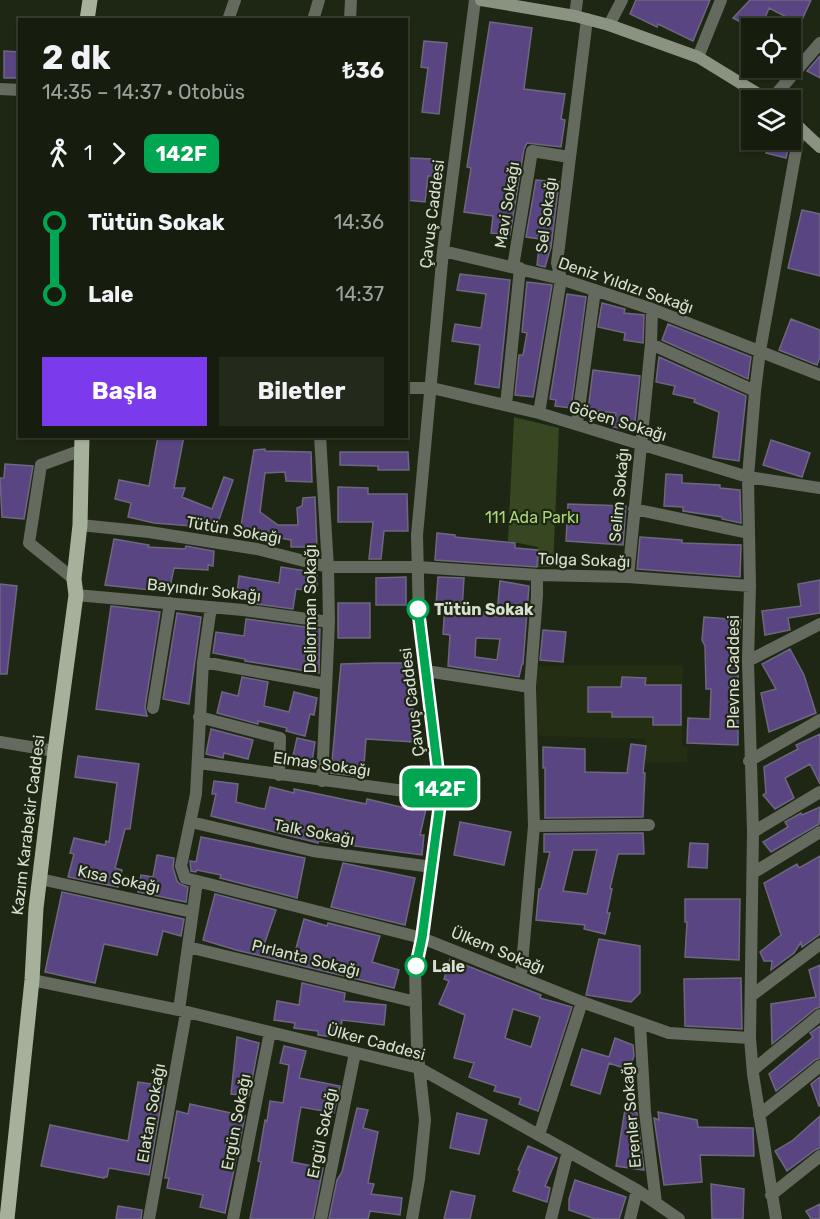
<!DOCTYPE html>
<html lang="tr">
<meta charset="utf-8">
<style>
body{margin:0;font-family:Rubik,sans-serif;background:#232a1c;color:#f1f3f6;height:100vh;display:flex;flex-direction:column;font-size:22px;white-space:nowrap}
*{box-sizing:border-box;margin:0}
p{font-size:20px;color:#9ea29e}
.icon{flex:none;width:33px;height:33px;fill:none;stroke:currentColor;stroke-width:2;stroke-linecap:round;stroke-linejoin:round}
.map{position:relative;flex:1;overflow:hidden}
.drawer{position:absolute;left:18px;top:18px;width:390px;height:420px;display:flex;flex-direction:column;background:#161d0e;border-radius:0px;box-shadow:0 2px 4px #0004,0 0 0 2px #353b2e}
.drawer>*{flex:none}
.badge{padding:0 12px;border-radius:9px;font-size:21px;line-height:39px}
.fabs{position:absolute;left:741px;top:18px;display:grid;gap:12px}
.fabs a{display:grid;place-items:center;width:60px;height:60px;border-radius:0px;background:#161d0e;box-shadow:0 2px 4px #0004,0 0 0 2px #353b2e;font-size:30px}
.map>.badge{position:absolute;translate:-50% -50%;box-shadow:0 0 0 3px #fff}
.legs{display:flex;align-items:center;gap:9px;height:66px;padding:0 24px;font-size:20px}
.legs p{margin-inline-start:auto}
.headline{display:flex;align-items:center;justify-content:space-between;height:102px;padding:0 24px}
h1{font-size:33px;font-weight:700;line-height:45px}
.primary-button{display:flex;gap:12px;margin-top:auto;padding:12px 24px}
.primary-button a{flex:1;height:69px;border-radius:0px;background:#7c3aed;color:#fff;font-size:24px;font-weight:700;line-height:69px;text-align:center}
.primary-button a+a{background:#232a1c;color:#f1f3f6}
ul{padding:0 24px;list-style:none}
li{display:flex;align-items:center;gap:21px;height:72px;font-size:22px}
li i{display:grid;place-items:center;width:9px;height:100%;margin:0 8px;background:currentColor}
li i::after{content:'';width:15px;height:15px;margin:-8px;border:4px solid;border-radius:50%;background:#161d0e}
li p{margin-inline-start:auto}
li:first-child i{background:linear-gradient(#0000 50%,currentColor 0)}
li:last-child i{background:linear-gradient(currentColor 50%,#0000 0)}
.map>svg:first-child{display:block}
.built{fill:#232e13}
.green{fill:#374722}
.building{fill:#594582;stroke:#6e677f;stroke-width:1.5;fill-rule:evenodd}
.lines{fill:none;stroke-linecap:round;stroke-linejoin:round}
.minor{stroke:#656a5f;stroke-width:12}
.tertiary{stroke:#656a5f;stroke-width:12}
.secondary{stroke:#8a9281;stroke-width:12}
.primary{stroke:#a6b19b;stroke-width:15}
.line-1-casing{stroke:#fff;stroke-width:14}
.line-1{stroke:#00a651;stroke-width:9}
.stop-1-dot{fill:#fff;stroke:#00a651;stroke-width:3}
.labels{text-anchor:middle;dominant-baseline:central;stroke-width:4.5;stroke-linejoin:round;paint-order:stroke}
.street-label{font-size:16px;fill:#d9e0d3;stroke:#1e2713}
.park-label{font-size:16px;fill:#aed77a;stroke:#1e2713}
.stop-label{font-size:16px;font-weight:bold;fill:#d9e0d3;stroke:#1e2713;text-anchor:start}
</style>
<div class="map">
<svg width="820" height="1219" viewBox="0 0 820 1219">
<rect width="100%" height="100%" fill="#1e2713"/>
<!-- built -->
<path class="built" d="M683,665L682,746L688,747L687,762L646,763L645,739L541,736L536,734L537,666Z"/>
<!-- green -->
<path class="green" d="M514,417L559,428L553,567H537L538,547L508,541Z"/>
<!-- building -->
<path class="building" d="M636,0H710L693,41L658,24L657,27L630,14Z
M750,0H811L800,24L769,8L761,28H752L733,18Z
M490,22L532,28L524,89L565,94L561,119L565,120L561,147L527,143L524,149L510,235L491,233L493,216L464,212L471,168L467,167Z
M424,41L447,43L439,114L422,112L428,68L421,67Z
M4,51L20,52V78H4Z
M820,56V78L807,71Z
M769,140H790L786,158L766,153Z
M409,158L434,159V176H428L425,202L406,200Z
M536,180L559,182L551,247L545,267L537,265L540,239L526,237Z
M802,210L820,214V276L788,268Z
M460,274L510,280L499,388L475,384L480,345L452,341L455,324L481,328L486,294L457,290Z
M527,282L552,285L533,397L515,395L519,355H523L527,333L522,332Z
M567,294L586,297L571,408L555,406L556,400L550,399Z
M602,303L625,309L624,313L644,315L643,343L624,340L625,333L598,327Z
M791,319L820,330V357L817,365L779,350Z
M668,324L751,357L748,379L662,340Z
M659,357L746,396L739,461L713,457L719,412L694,402L695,399L673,394L675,386L656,382Z
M593,370L640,376L634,431L613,427L616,413L588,410Z
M158,436H184L174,488H185L182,497L212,509L224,477L233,480L216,528L154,523L128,517L131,503L115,499L119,480L149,486Z
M771,440L810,453L802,477L763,465Z
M265,449V451L311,452L312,482L286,481L285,472L265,473L260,512L278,525H298L297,508L302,506L303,498L315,497L317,547H291V540L273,537L274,534L240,531L254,450Z
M340,452H408L409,470H378V466L340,465Z
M5,464L33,466L24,519L2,517L0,478H4Z
M666,474L682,475V483L720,485V488L740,490L741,523L722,519V517L683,511V507L664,506Z
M338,487L368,488V494H407L408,531H384L381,559H369L373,522H338Z
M568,504L626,506L623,545L566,541Z
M437,533L455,535V537L515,543V548L538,550L537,567L435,560Z
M640,537L682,540V543L741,545L740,577L637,569Z
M114,539L149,545L148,547L185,549L186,546L214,551L213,566L208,565V570L174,568L169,592L105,585Z
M281,567L317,573V591L296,589L293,609L249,603L250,596L237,594L239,576L279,583Z
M406,577V605H376V578Z
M438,577L464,578L462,610L472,611L497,613L500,581L529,586L523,664H522L519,677L448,666L450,635L443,634L445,606L436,605ZM476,638L500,639L497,660L475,657Z
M820,580V613L788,618L790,630L765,635L762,611L801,606L798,584Z
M0,584L17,586L7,674H0Z
M338,603H370V638H338Z
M111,606L160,612L145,707L147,716L96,709Z
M177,613L201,617L189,704L163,699Z
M704,617L741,620L738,645V745L687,743L688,718L710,719L711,689H706L705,646L702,640Z
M246,619L320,629L319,673L245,661V659L213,653L216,632L244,636Z
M543,630L566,632L563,662L540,660Z
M790,649L804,675L816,713L769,732L761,693L776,689L762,664Z
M376,663H410L412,709L416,710L414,742L366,739L363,777L331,773L341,664Z
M242,677L268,682L264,706L289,712L294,692L317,698L314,715L310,714L305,736L286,731L287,728L258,721V724L217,713L222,692L238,696Z
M622,677L646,678L645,685H681V725H653V717H612V712H588V687H621Z
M211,729L253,740L248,759L224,753L223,758L206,754Z
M820,734V784L810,764L785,778L794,798L775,809L763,795L766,793L764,767L798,749L796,745Z
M297,738L315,742L311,769L291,765Z
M631,744L646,746L643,773H645L643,817L545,818V768H543V747L585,749V772L627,773Z
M78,756L139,764L130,829H125L115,868L122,870L118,887L68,877L74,854L70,853L74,838L105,845L106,841L109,842L117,783L75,777Z
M214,781L238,784L236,802L259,808L265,809L270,787L294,793V789L366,804L367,799L413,810L414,806L426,809L420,835H424L422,855L318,841V843L211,816L216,794H212Z
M820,807L819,824L771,852L763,842L788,827L785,822L801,813L802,815Z
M460,822L511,832L504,865L454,855Z
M643,833L644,854H618L610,888L612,889L607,913H610L605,934L584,929L585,925L536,920L539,889H541L550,852H544V834ZM573,850H597L587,894L563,891Z
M201,837L305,858L297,898L220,878L221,875L197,870L196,872L191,871L190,861L196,862Z
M690,843L708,844L707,868L688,867Z
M157,855L174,858L173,868L177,881L180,884L188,887L186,902L138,892L141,875L153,877Z
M820,856V934L802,947L801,942L794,953L771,970L772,961H764L760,952L781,935L764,883L797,864L799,868Z
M343,863L415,878L405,925L331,907Z
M62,892L184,919L181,936L163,931L157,955L104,944L95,983L45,972Z
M215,894L276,910L264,945L295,952L304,919L327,926L328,923L380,936L372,962L399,970L394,988L236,950L203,940Z
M685,899H740L739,960L685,957L687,922H685Z
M599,939L640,946V993L631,1002L586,995Z
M450,959L541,995L540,998L572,1007L538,1111L519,1104L521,1098L494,1091L496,1086L469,1077L474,1063L454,1058L465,1015L439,1004L449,981L444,979ZM513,1009L540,1017L531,1047L505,1038Z
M820,965V1007L815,1009L772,1044L771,1004L816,997L809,970Z
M741,978L742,1029L685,1026L684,979Z
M302,983L345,993L344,1001L386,1005L384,1025L342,1020L340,1038L318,1035V1031L294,1028L295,1023L274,1020L277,1001L299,1005Z
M820,1026V1058L815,1060L776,1091L769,1074L813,1037L810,1033Z
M237,1037L259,1043L249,1096L231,1094Z
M615,1038L633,1045L634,1056L629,1070L609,1063L600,1094L571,1085L582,1049L609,1057Z
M284,1046L306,1051L299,1078L340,1086L334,1113L301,1107L298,1123L292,1162L323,1168L313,1219H250L261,1162L258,1161L265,1120L267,1121L270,1101L283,1103L289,1065L280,1063Z
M820,1077V1106H819L811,1084Z
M138,1082L164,1086L149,1175L109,1168L107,1177H104V1178L41,1166L50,1125L128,1141Z
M190,1104L245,1116L225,1213L200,1207L203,1195L167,1188L169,1178H165L177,1111L188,1114Z
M357,1108L368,1110L363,1128L378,1132L368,1183L374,1184L371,1194L402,1198L400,1215L370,1211L368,1219H329L337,1180L342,1172Z
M625,1109L637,1113L644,1170L616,1166Z
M658,1112L697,1120L698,1127L753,1128L754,1156L700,1155L702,1182L664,1185L654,1118L659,1120Z
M457,1113L487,1120L479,1154L450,1148Z
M820,1116V1148L815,1150L787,1171L775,1151L792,1141Z
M528,1146L557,1158L545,1186L550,1188L547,1202L513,1191L520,1171L518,1170Z
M575,1180L626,1197L619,1219H595L569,1210V1199Z
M711,1184L744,1189L743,1219H712Z
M451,1191L475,1196L470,1219H444Z
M820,1204V1219H811L806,1211Z
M118,1206L142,1210L141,1219H116Z"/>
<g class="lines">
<!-- minor -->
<path class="minor" d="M575,16L577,0
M228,20L235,0
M313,20L319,0
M350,20L351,0
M698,57L721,0
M0,89L20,90
M771,100L820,43
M443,251L561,279L652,309L820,375
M513,267L532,151L569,157
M651,344L755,391
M406,388H432L539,413L748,477L820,488
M506,405L520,268
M539,413L561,279L557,263L587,19
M577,424L595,290
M320,436L328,567L329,622L322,781
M634,509L748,533
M80,525L149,532L257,549L328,567H418L537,575L628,577L750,586
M628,577L651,344L652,309
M74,579L29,543L41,465L82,450
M76,595L243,610L329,622
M211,607L203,662L196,794L181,866L185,878L422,938L582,1002L669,1033L750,1038
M748,661L820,624
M203,662L326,684
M426,671L530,687
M153,708L170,603
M199,717L280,738L279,775
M0,742L55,751
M749,761L820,720
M199,763L441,796
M191,822L313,851L432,867
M534,826L649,825
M753,832L820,792
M753,873L820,832
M40,879L192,912
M188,947L416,1002
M521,976L534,826L530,687L537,595V575
M32,980L179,1010L419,1068L637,1190L679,1219
M751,996L820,944
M179,1010L197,882
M640,1024L645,1112L656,1203
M753,1070L820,1015
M759,1115L820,1066
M539,1135L582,1002
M771,1195L820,1156
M149,1219L186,1013
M233,1219L270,1032
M321,1219L355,1053
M412,1219L419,1179L425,1120L417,1047L415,970L422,938L441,796L419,620L417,535L443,251L475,0
M551,1219L568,1151
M630,1219L637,1190
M776,1219L753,1074L750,1038L753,832L748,661L750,586L748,477L755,391L760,351L800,128"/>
<!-- tertiary -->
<path class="tertiary" d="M609,25L622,0"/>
<!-- secondary -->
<path class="secondary" d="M481,0L575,16L609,25L698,57L768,100
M790,119L820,147"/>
<!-- primary -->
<path class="primary" d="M87,20L90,0
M7,1219L32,980L36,908L55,751L76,595L74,579L80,525L82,436"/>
</g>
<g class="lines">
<defs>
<path id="line-1" d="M416,966L422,938L441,796L418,609"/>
</defs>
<!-- line-1 casing -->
<use href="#line-1" class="line-1-casing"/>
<!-- line-1 -->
<use href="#line-1" class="line-1"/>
</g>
<!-- markers -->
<g class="stop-1-dot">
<circle cx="418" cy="609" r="10"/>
<circle cx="416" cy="966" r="10"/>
</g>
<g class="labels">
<!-- street labels -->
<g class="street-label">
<text transform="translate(507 205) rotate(-81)">Mavi Sokağı</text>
<text transform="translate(432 214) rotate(-83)">Çavuş Caddesi</text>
<text transform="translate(546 215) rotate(-83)">Sel Sokağı</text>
<text transform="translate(626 285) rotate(19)">Deniz Yıldızı Sokağı</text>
<text transform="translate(618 421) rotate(17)">Göçen Sokağı</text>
<text transform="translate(619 495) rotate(-85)">Selim Sokağı</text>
<text transform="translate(234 530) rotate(10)">Tütün Sokağı</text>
<text transform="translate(584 560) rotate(2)">Tolga Sokağı</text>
<text transform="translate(204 590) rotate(6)">Bayındır Sokağı</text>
<text transform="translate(310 609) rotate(-90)">Deliorman Sokağı</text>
<text transform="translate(733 672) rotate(-90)">Plevne Caddesi</text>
<text transform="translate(412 702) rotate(-97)">Çavuş Caddesi</text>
<text transform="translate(322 764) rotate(8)">Elmas Sokağı</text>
<text transform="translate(28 825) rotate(-83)">Kazım Karabekir Caddesi</text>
<text transform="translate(314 832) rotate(11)">Talk Sokağı</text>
<text transform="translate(119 879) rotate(12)">Kısa Sokağı</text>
<text transform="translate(498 950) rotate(22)">Ülkem Sokağı</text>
<text transform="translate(306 958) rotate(14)">Pırlanta Sokağı</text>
<text transform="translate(376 1042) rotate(15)">Ülker Caddesi</text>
<text transform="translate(151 1113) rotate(-80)">Elatan Sokağı</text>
<text transform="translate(631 1115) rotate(-95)">Erenler Sokağı</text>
<text transform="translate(236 1122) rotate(-79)">Ergün Sokağı</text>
<text transform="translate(322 1133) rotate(-78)">Ergül Sokağı</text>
</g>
<!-- park labels -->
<g class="park-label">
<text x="532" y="517">111 Ada Parkı</text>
</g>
<!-- stop labels -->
<g class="stop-label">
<text x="434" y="609">Tütün Sokak</text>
<text x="432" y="966">Lale</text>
</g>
</g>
</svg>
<div class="fabs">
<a><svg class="icon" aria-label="locate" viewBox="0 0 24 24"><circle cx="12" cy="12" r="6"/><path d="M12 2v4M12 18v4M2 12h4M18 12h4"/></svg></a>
<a><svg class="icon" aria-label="layers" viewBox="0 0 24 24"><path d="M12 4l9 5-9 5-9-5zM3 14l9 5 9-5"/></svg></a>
</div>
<b class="badge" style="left:440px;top:788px;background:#00a651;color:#fff">142F</b>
<section class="drawer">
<div class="headline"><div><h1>2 dk</h1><p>14:35 – 14:37 · Otobüs</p></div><b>₺36</b></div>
<div class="legs"><svg class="icon" aria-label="walk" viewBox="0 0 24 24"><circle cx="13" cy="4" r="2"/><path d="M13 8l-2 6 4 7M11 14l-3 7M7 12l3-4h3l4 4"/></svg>1<svg class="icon" aria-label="forward" viewBox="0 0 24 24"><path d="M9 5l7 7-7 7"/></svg><b class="badge" style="background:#00a651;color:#fff">142F</b></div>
<ul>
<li><i style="color:#00a651"></i><b>Tütün Sokak</b><p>14:36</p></li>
<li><i style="color:#00a651"></i><b>Lale</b><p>14:37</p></li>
</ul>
<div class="primary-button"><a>Başla</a><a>Biletler</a></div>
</section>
</div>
